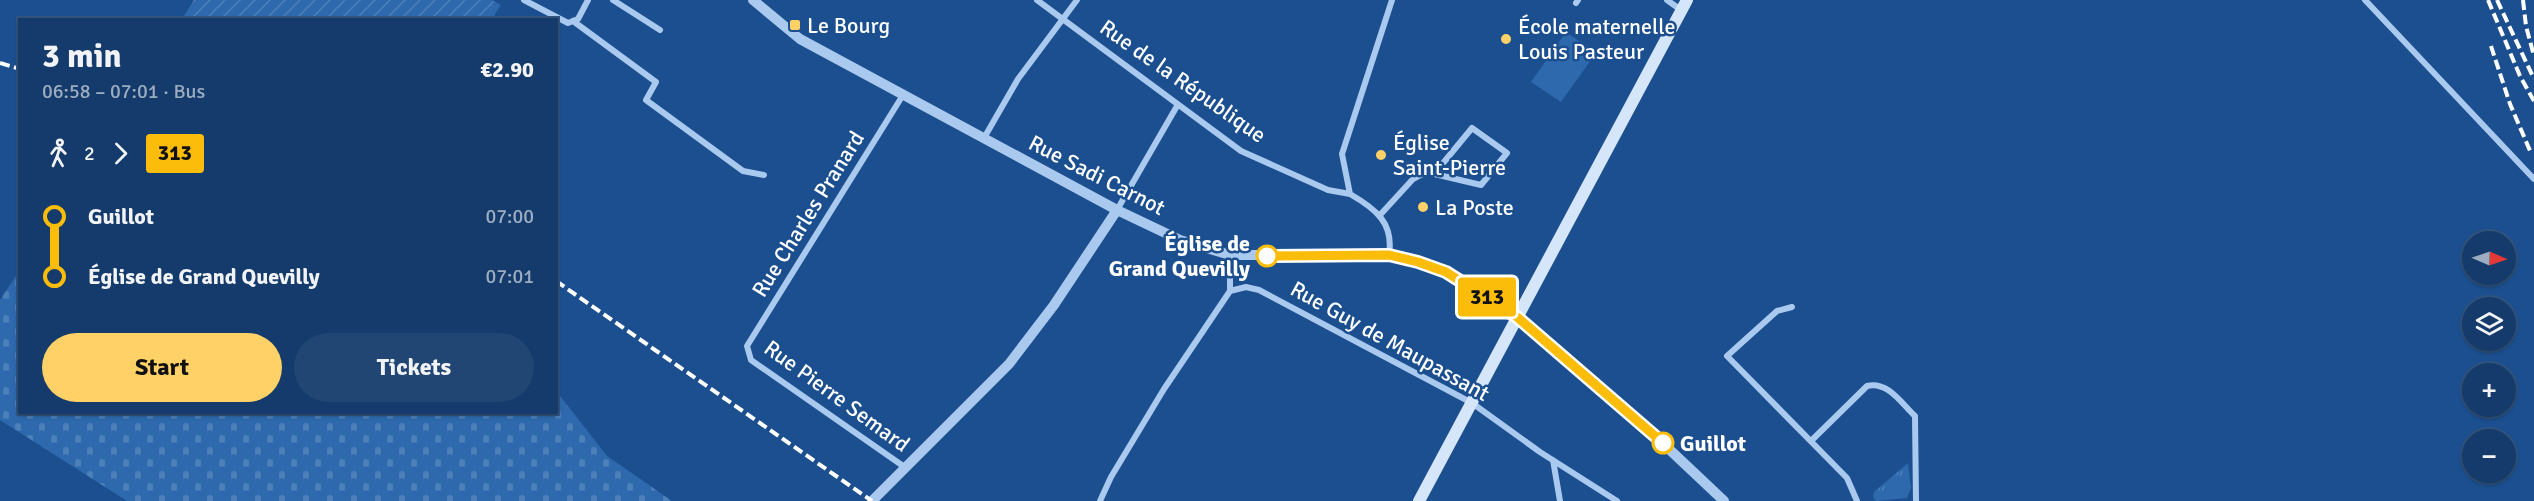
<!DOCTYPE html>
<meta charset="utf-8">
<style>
body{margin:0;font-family:Signika,sans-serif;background:#214673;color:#f1f3f6;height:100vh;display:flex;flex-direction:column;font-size:22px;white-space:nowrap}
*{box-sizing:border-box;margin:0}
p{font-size:20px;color:#9dadc1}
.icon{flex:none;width:33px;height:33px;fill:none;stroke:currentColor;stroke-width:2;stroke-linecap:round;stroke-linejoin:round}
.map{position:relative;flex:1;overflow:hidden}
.drawer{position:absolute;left:18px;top:18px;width:540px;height:396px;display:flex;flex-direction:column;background:#143b6b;border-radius:0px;box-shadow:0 2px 4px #0004,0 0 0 2px #33557e}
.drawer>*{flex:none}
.badge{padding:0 12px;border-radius:4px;font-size:21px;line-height:39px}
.needle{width:39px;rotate:92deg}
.fabs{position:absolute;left:2462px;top:231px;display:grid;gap:12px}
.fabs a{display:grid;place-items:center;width:54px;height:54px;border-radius:50%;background:#143b6b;box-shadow:0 2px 4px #0004,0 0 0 2px #33557e;font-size:30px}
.map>.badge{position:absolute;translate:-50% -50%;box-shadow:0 0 0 3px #fff}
.legs{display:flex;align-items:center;gap:9px;height:66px;padding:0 24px;font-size:20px}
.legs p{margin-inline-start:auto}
.headline{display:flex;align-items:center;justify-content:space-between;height:102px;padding:0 24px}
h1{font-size:33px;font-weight:700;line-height:45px}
.cta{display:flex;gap:12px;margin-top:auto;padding:12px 24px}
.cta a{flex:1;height:69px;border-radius:36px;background:#ffd166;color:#111;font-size:24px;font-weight:700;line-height:69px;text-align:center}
.cta a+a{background:#214673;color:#f1f3f6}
ul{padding:0 24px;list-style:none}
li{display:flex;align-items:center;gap:21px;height:60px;font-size:22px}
li i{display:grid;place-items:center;width:9px;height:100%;margin:0 8px;background:currentColor}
li i::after{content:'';width:15px;height:15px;margin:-8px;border:4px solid;border-radius:50%;background:#143b6b}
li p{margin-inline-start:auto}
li:first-child i{background:linear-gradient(#0000 50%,currentColor 0)}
li:last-child i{background:linear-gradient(currentColor 50%,#0000 0)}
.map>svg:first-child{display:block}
.grass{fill:url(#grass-tufts)}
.cemetery{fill:url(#cemetery-stones)}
.garden{fill:url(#garden-furrows)}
.pitch{fill:#2e69ad}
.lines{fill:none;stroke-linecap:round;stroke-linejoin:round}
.minor{stroke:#a9c9ee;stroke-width:6}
.tertiary{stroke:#a9c9ee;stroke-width:10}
.secondary{stroke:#d6e6fa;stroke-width:12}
.rail{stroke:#fff;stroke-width:4;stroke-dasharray:10 4.5;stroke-linecap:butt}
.line-1-casing{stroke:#fff;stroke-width:14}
.line-1{stroke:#fbbd09;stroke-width:9}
.poi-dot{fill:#ffd166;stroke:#1b4f8f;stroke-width:2}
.stop-1-dot{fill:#fff;stroke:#fbbd09;stroke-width:3}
.labels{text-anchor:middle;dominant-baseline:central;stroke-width:5;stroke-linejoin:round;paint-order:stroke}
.poi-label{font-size:22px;fill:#fff;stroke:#1b4f8f;text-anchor:start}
.street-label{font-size:22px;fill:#fff;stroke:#1b4f8f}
.stop-label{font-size:22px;font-weight:bold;fill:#fff;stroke:#1b4f8f;text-anchor:end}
</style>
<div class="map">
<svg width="2534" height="501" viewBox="0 0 2534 501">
<defs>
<pattern id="grass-tufts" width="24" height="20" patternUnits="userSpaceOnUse" patternTransform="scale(1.5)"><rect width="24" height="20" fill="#2e69ad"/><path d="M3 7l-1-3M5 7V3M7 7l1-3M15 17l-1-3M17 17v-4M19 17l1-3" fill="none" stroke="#4d80b9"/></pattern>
<pattern id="cemetery-stones" width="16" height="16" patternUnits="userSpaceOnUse" patternTransform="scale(1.5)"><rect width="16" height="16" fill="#2e69ad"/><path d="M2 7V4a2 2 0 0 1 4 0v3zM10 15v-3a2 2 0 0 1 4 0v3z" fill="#4d80b9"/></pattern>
<pattern id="garden-furrows" width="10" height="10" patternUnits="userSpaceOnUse" patternTransform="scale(1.5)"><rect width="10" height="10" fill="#2e69ad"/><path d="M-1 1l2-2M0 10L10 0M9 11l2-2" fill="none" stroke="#4d80b9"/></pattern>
</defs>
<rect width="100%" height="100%" fill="#1b4f8f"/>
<!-- grass -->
<path class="grass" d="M1908,463L1911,488L1907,498L1876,501L1873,497L1874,492Z"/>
<!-- cemetery -->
<path class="cemetery" d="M19,271L20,412H556L557,392L607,456L672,501H127L0,420V300Z"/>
<!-- garden -->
<path class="garden" d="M194,0H492L501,5L491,20L182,19Z"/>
<!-- pitch -->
<path class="pitch" d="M1566,32L1596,53L1561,102L1531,82Z"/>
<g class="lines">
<!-- minor -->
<path class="minor" d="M524,0L568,23L578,19L588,0
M613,0L660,30
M1037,0L1241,151L1328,190L1350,194
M1667,0L1681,10
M2365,0L2534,179
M1576,3L1578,0
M573,21L656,82L646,100L743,171L764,175
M903,95L747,346L751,360L906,468
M984,138L1018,79L1077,0
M1117,210L1177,106
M1380,215L1413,179L1426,172L1481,185L1507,153L1472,128L1444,162L1426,172
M1389,255C1394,223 1376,209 1350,194L1342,154L1392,0
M1230,291L1246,287L1259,290L1472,403L1540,452L1617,501
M1792,307L1777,311L1727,356L1847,478L1857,501
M1811,441L1867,386C1888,381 1901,403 1915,416L1916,501
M1553,460L1560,501
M1100,501L1111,477L1164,389L1230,291V255"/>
<!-- tertiary -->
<path class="tertiary" d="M753,0L800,39L1117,210L1180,240L1230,255H1389L1418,262L1446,272L1517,317L1653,434L1724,501
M872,501L1009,364L1054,305L1117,210"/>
<!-- secondary -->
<path class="secondary" d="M1419,501L1687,0"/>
<!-- rail -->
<path class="rail" d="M2488,0L2520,76L2534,101
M2497,0L2534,79
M2523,0L2526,26L2534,56
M2491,46L2510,104L2531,153
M0,63L20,69
M556,281L872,501"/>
</g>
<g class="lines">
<defs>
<path id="line-1" d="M1267,256L1389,255L1418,262L1446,272L1517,317L1663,443"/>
</defs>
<!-- line-1 casing -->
<use href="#line-1" class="line-1-casing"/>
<!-- line-1 -->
<use href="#line-1" class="line-1"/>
</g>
<!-- markers -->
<g class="poi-dot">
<rect x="789" y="19" width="12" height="12" rx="3"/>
<circle cx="1506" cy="39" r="6"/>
<circle cx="1381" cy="155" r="6"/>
<circle cx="1423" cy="207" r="6"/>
</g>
<g class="stop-1-dot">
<circle cx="1267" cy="256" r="10"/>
<circle cx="1663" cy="443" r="10"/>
</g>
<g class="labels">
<!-- poi labels -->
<g class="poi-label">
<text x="807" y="25">Le Bourg</text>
<text x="1518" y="26">École maternelle<tspan x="1518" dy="25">Louis Pasteur</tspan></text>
<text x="1393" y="142">Église<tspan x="1393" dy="25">Saint-Pierre</tspan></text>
<text x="1435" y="207">La Poste</text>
</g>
<!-- street labels -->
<g class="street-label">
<text transform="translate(1183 81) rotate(35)">Rue de la République</text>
<text transform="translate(1097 175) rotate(27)">Rue Sadi Carnot</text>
<text transform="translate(808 214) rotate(-58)">Rue Charles Pranard</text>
<text transform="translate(1390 341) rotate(29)">Rue Guy de Maupassant</text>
<text transform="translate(837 396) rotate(36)">Rue Pierre Semard</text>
</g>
<!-- stop labels -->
<g class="stop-label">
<text x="1250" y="243">Église de<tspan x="1250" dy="25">Grand Quevilly</tspan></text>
<text x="1680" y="443" text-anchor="start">Guillot</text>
</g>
</g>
</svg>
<div class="fabs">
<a><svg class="needle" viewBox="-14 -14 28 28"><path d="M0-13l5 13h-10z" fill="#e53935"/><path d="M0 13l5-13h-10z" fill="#9dadc1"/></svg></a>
<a><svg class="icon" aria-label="layers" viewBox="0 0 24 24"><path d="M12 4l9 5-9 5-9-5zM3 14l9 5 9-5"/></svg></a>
<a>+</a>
<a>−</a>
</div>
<b class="badge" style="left:1487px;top:297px;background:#fbbd09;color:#111">313</b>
<section class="drawer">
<div class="headline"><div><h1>3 min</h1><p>06:58 – 07:01 · Bus</p></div><b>€2.90</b></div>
<div class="legs"><svg class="icon" aria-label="walk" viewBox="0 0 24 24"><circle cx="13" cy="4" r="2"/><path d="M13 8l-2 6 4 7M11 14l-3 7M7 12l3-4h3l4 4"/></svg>2<svg class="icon" aria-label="forward" viewBox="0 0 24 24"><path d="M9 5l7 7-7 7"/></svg><b class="badge" style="background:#fbbd09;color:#111">313</b></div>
<ul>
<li><i style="color:#fbbd09"></i><b>Guillot</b><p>07:00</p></li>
<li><i style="color:#fbbd09"></i><b>Église de Grand Quevilly</b><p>07:01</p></li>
</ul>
<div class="cta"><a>Start</a><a>Tickets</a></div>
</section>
</div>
